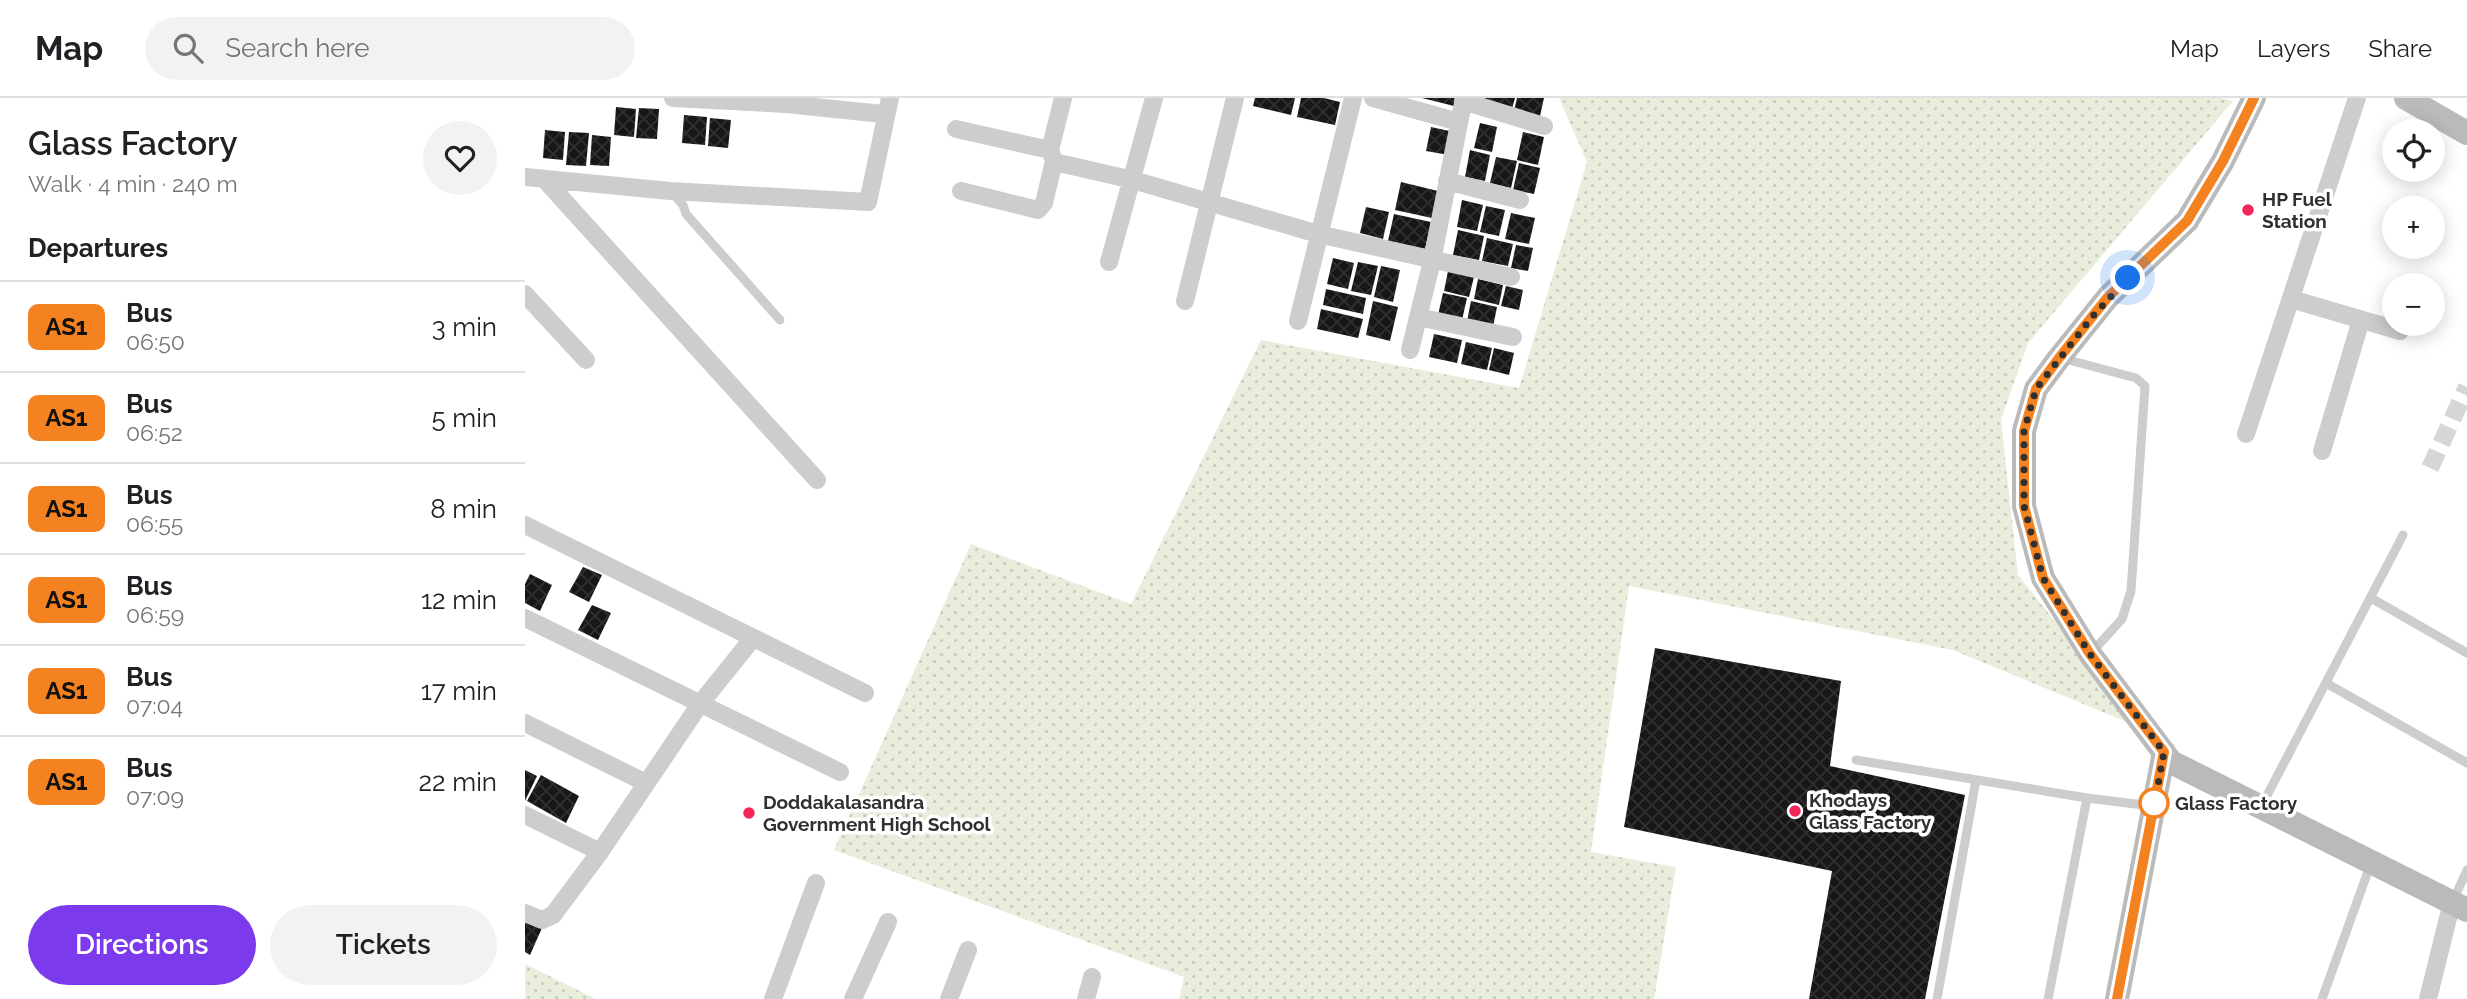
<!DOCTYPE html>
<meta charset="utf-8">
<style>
body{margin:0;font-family:Raleway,sans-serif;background:#f2f2f2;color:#202124;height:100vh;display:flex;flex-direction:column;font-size:26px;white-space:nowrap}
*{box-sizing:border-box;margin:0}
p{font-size:23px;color:#757577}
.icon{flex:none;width:38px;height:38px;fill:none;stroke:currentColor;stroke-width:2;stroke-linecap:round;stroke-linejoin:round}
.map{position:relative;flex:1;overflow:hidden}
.side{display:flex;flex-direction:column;background:#fff;width:525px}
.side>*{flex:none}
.badge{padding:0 14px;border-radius:10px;font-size:24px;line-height:46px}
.fabs{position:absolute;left:1857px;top:21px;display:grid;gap:14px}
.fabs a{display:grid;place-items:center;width:63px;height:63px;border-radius:50%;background:#fff;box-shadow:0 4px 18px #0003;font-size:35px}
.you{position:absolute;width:35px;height:35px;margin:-18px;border:5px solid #fff;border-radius:50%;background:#1a73e8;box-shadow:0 0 0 10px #1a73e833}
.map>.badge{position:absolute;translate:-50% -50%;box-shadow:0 0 0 4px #fff}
h2{padding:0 28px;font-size:26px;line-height:63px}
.round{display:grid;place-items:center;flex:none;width:74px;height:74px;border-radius:37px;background:#f2f2f2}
.head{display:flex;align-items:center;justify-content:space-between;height:119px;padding:0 28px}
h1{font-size:33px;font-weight:600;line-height:52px}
.action{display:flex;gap:14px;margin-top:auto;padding:14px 28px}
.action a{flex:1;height:80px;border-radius:42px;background:#7c3aed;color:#fff;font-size:28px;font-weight:600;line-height:80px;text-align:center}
.action a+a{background:#f2f2f2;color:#202124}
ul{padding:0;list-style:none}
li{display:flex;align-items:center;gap:21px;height:91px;padding:0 28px;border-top:2px solid #e0e0e0}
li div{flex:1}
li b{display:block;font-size:26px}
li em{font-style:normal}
li .badge{min-width:77px;font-weight:700;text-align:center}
header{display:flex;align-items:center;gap:42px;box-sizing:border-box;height:98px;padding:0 35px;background:#fff;border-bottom:2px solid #e0e0e0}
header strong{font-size:33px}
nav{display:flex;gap:38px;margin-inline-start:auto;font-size:24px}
.search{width:490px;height:63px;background:#f2f2f2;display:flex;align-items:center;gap:18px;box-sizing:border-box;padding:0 24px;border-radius:38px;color:#757577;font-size:26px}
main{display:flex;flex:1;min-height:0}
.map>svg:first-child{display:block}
.grass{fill:url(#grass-dots)}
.building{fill:url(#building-cross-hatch)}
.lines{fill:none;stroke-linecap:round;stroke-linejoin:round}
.street-tunnel{stroke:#d6d6d6;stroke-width:18;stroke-dasharray:18 9;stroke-linecap:butt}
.lane{stroke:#cdcdcd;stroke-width:9}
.street{stroke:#cdcdcd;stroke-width:18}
.secondary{stroke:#bababa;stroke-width:24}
.line-casing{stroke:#fff;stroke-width:16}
.line{stroke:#f58220;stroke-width:10}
.walk{stroke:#303030;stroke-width:7;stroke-dasharray:0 12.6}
.poi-dot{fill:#f32559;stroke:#fff;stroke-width:2.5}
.stop-dot{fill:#fff;stroke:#f58220;stroke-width:3.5}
.labels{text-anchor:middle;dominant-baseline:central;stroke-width:7;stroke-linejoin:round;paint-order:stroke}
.poi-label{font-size:19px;font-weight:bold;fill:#303030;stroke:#fff;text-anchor:start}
.stop-label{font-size:19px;font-weight:bold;fill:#303030;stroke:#fff;text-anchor:start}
</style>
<header>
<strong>Map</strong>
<div class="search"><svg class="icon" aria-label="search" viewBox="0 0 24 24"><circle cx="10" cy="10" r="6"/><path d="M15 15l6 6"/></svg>Search here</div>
<nav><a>Map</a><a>Layers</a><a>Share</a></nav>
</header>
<main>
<section class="side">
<div class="head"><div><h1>Glass Factory</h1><p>Walk · 4 min · 240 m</p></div><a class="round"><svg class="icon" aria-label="heart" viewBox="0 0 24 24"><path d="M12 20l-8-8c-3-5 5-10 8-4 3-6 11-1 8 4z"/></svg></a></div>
<h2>Departures</h2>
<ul>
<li><span class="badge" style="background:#f58220;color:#111">AS1</span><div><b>Bus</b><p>06:50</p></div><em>3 min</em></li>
<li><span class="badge" style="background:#f58220;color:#111">AS1</span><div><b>Bus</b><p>06:52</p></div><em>5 min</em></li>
<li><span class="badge" style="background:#f58220;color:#111">AS1</span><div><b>Bus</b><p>06:55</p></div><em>8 min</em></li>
<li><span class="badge" style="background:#f58220;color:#111">AS1</span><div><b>Bus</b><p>06:59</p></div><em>12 min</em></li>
<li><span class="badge" style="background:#f58220;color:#111">AS1</span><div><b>Bus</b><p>07:04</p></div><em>17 min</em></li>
<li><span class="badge" style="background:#f58220;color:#111">AS1</span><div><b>Bus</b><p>07:09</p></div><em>22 min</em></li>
</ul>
<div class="action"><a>Directions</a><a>Tickets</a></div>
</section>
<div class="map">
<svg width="1942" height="901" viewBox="0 0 1942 901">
<defs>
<pattern id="grass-dots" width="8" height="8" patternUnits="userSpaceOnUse" patternTransform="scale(1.75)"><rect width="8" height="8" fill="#e9eedc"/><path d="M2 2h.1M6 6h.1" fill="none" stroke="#c8ccbd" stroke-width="1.8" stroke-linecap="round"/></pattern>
<pattern id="building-cross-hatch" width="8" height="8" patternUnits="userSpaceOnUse" patternTransform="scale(1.75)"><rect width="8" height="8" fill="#171717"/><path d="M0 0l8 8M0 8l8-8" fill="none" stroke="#303030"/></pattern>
</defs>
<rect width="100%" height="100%" fill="#fff"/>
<!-- grass -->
<path class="grass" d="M1034,0H1696L1708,3L1503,245L1476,322L1493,477L1614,629L1428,552L1104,488L1066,754L1151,769L1129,901H654L659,879L309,752L446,446L606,506L736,242L994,290L1062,64Z
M0,866L71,901H0Z"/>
<!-- building -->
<path class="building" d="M730,0H770L766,17L728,8Z
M776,0H799L815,4L810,27L772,19Z
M897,0H935L933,9Z
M960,0H990L987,11L959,5Z
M992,0H1019L1015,18L989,13Z
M91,9L111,11L109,39L89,37Z
M114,10L134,11L132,41L111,40Z
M159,17L182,19L180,47L157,45Z
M185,20L206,22L203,50L183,48Z
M955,25L972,29L967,54L949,50Z
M906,29L929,34L924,57L901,53Z
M20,32L40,34L38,62L18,60Z
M44,34L64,35L61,68L41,67Z
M998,34L1019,39L1013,67L992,62Z
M67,37L86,39L84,68L65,67Z
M945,52L965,57L960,83L940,79Z
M971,59L992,63L986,90L965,85Z
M994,65L1015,70L1009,96L988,92Z
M876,84L913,93L907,120L870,112Z
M937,102L958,107L952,133L932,129Z
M961,108L980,112L974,138L955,134Z
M841,109L864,114L858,141L835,135Z
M986,115L1010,120L1004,146L980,141Z
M869,116L906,124L900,151L863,143Z
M933,132L959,138L954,162L928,157Z
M962,140L988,146L983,168L957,163Z
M991,147L1008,150L1003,173L986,170Z
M808,160L829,165L823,191L802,186Z
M833,164L853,168L846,197L826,193Z
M856,168L875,172L868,204L849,199Z
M923,173L949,179L944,199L919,193Z
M953,181L978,187L974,207L949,201Z
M981,188L998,192L994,212L976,208Z
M801,191L841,200L838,216L798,207Z
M918,195L942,200L937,222L913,217Z
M848,203L873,209L865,243L841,237Z
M946,203L972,209L968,229L942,223Z
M796,211L838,221L833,240L792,231Z
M909,236L937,242L932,265L904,259Z
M941,244L967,250L962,272L936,266Z
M969,250L989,255L984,277L964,272Z
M58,469L77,477L64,504L44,494Z
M5,476L27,487L15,513L0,505V486Z
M67,507L86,515L73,542L53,532Z
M1130,550L1316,583L1305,668L1440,697L1400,901H1284L1307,773L1099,729Z
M0,672L12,678L0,703Z
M16,677L54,698L41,725L2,703Z
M0,821L17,830L5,857L0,854Z"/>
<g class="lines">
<!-- street-tunnel -->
<path class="street-tunnel" d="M1905,370L1942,289"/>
<!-- lane -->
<path class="lane" d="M147,94L158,107L161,116L255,222
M1536,260L1611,280L1620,288L1606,493L1597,521L1566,555
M1846,500L1942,555
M1801,585L1942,665
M1331,662L1562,700L1627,708
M1736,709L1878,437
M1928,803L1942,772
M1412,901L1451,682
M1523,901L1562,700
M1797,901L1846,765"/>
<!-- street -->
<path class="street" d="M148,0L261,6L358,16L361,15
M538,0L525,52L529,63L534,65L608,82L793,136L986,179
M848,0L934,24
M938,3L1019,28
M431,31L525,52
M0,79L145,93L343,104L365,0
M20,82L292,382
M922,83L995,102
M436,93L513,112L519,105L529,63
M584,164L629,0
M0,196L61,262
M1766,201L1875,233
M660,203L710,0
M893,219L988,239
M773,223L828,0
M885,252L907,163L939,0
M1721,336L1832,0
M1797,353L1836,222
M0,427L340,595
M0,520L315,674
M0,625L121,685
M0,717L75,754L175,606L228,540
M0,815L17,822L28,817L75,754
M248,901L291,785
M328,901L363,824
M424,901L443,852
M561,901L567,879
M1903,901L1927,804"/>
<!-- secondary -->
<path class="secondary" d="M1729,0L1698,63L1662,123L1583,199L1534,260L1511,291L1499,333V408L1518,480L1565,556L1646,664L1942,812
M1881,0L1942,35
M1592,901L1639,654"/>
</g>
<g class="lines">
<defs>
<path id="line" d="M1592,901L1639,654L1565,556L1518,480L1499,408V333L1511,291L1534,260L1583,199L1662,123L1698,63L1729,0"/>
</defs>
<!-- line casing -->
<use href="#line" class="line-casing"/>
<!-- line -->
<use href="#line" class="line"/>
<!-- walk -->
<path class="walk" d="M1603,180L1567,219L1511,291L1499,333V408L1518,480L1565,556L1639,654L1629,709V705"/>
</g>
<!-- markers -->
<g class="poi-dot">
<circle cx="1723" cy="112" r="7"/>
<circle cx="1270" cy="713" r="7"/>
<circle cx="224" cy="715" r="7"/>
</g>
<circle class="stop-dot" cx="1629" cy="705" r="14"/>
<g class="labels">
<!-- poi labels -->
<g class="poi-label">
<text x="1737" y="101">HP Fuel<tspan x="1737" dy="22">Station</tspan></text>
<text x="1284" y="702">Khodays<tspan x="1284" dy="22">Glass Factory</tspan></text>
<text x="238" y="704">Doddakalasandra<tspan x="238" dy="22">Government High School</tspan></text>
</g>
<!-- stop labels -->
<g class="stop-label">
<text x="1650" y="705">Glass Factory</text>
</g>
</g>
</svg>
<div class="fabs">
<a><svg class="icon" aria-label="locate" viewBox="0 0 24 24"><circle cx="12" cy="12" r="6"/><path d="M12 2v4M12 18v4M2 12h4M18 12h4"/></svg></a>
<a>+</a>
<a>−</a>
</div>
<div class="you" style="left:1603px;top:180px"></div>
</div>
</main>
